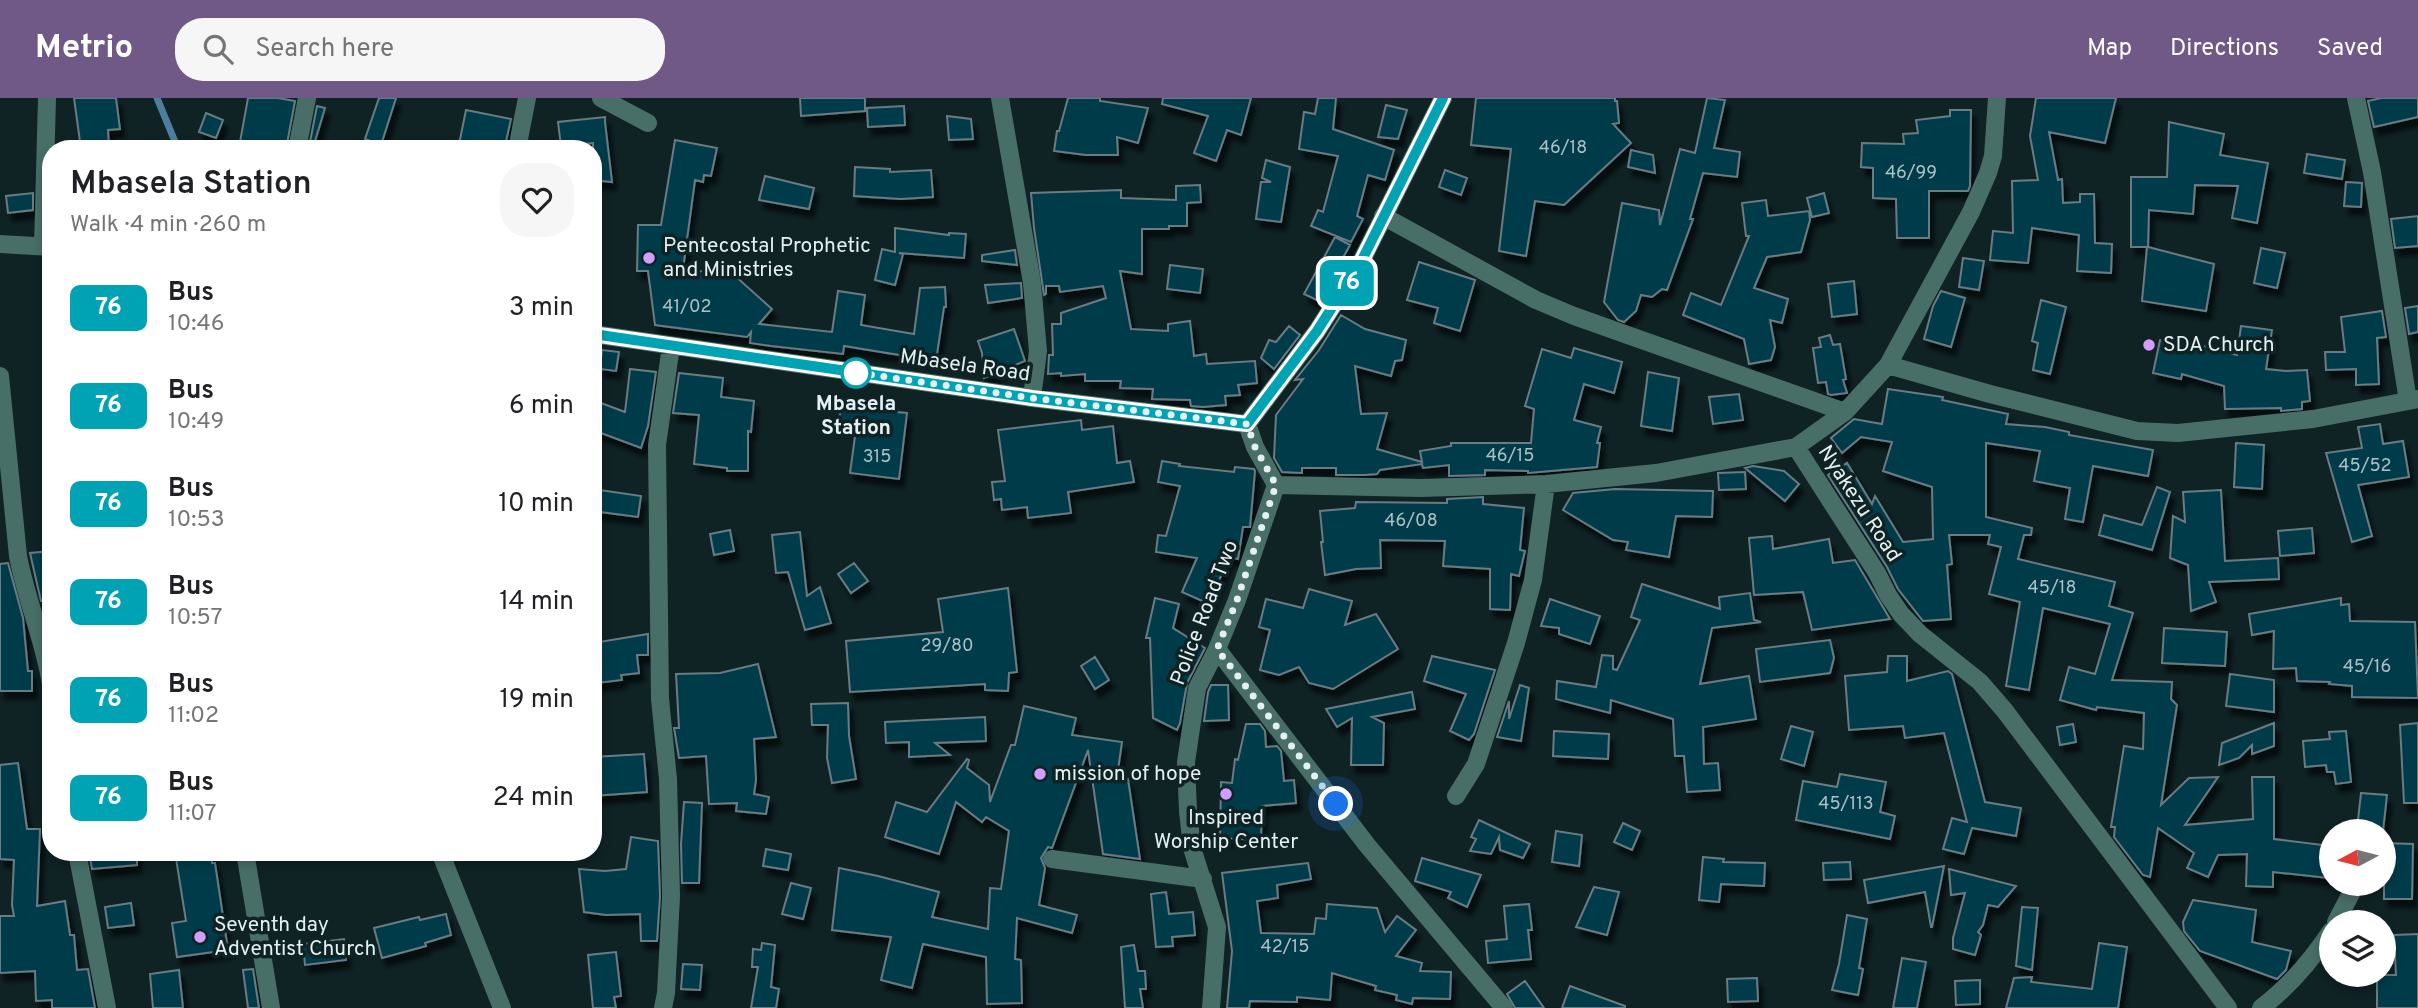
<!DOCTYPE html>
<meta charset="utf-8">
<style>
body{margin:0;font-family:Overpass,sans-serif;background:#f6f6f6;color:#202124;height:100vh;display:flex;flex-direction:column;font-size:26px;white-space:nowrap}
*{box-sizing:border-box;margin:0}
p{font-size:23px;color:#757577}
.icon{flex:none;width:38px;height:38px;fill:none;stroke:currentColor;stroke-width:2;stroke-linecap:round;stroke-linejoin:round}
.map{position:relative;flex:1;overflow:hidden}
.panel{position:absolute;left:42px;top:42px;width:560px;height:721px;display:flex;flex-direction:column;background:#fff;border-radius:28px;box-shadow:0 4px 10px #0003}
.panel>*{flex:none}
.badge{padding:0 14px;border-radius:10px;font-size:24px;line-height:46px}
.needle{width:46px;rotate:263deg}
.fabs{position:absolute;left:2319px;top:721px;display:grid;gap:14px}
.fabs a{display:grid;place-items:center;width:77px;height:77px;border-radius:50%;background:#fff;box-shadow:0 4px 10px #0003;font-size:35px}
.you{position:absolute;width:35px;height:35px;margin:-18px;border:5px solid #fff;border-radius:50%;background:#1a73e8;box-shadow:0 0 0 10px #1a73e833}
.map>.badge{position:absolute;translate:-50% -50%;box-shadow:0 0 0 4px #fff}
.round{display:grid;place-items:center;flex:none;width:74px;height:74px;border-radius:28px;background:#f6f6f6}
.overview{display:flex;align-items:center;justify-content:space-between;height:119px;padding:0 28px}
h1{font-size:33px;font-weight:600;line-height:52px}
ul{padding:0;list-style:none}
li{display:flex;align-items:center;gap:21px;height:98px;padding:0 28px}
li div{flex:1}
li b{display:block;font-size:26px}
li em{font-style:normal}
li .badge{min-width:77px;font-weight:700;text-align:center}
header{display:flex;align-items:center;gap:42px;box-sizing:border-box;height:98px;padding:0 35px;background:#705986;color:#fff}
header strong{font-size:33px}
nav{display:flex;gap:38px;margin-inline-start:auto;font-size:24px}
.search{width:490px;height:63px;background:#f6f6f6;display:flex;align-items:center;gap:18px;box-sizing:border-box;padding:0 24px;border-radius:28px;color:#757577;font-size:26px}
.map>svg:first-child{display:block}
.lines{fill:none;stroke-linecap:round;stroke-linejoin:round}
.stream{stroke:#4b7e9f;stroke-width:7}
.building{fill:#033a4a;stroke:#687b83;stroke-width:2;filter:url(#shadow)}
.street{stroke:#486e68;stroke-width:18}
.line-casing{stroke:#fff;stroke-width:16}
.line{stroke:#00a3b4;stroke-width:10}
.walk{stroke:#e4f0f1;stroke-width:7;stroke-dasharray:0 12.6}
.poi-dot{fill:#d29dfd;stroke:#0f2224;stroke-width:2.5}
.stop-dot{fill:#fff;stroke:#00a3b4;stroke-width:3.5}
.labels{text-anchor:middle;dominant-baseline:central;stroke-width:7;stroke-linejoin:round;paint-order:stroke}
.number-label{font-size:18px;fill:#acc2c7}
.poi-label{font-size:21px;fill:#e4f0f1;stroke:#0f2224;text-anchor:start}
.street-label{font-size:21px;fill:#e4f0f1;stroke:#0f2224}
.stop-label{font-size:21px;font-weight:bold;fill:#e4f0f1;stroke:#0f2224}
</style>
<header>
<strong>Metrio</strong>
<div class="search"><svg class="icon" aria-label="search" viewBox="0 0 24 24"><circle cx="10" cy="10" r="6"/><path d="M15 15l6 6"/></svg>Search here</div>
<nav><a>Map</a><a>Directions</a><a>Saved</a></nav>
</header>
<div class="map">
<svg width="2418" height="910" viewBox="0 0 2418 910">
<defs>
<filter id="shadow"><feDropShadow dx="4.5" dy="8" stdDeviation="2" flood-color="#0009"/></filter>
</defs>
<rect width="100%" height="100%" fill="#0f2224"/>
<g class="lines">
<!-- stream -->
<path class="stream" d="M157,0L178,51"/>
</g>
<!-- building -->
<path class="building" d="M74,0H116L120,31L108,32L109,51H81Z
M248,0H278L295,3L286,51H260L240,44Z
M379,0H396L381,47L365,41Z
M800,0H865V13L801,18Z
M1068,0H1100V3L1148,10L1138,45L1117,39L1118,57H1086L1054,53L1057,33H1059Z
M1163,0H1251L1241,37L1227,32L1216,63L1194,55L1208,18L1162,6Z
M1318,0H1336L1333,31L1394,52L1385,82L1368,77L1357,118L1363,121L1351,144L1311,128L1318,112L1323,114L1338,58L1299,51L1304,14L1315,16Z
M1476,0H1615V3H1617L1619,25L1613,26L1631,45L1564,107L1535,103L1526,158L1499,153L1511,51L1471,47Z
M1707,0L1725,2L1714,50L1740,54L1737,79L1703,75L1690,121H1693L1667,192L1662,191L1652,199L1641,197L1636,213L1624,224L1618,222L1604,204L1622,105L1659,112L1660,127L1680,51L1695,55Z
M2036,0H2116L2105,45L2049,34L2058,82L2062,81L2063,105L2080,104V96H2094L2095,145L2112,146L2111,175L2077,173L2079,137L2032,130L2028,165L1990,162L1993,133L2013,135L2012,83L2038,82L2030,38Z
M2381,0H2418V19L2374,29L2368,3Z
M1386,7L1407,12L1398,41L1378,39Z
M317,8L325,10L313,50L309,49Z
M904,8L905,27L868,29L867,10Z
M466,12L511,21L505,48L480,43V51H458Z
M1950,12H1971L1970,88L1968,93H1929V140H1897L1896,101L1873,100V70L1861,69L1862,45L1904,46L1903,36L1918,35L1916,22L1950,18Z
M206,15L223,22L216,40L199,34Z
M947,18L971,21L973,41L949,42Z
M605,19V24L612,84L593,82V45L561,48L558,24Z
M2169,24L2224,36L2220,57L2268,65L2257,125L2232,120L2238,88L2195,87L2193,116L2149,112L2148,149L2214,166L2206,213L2142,203L2147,149H2131V79H2167Z
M675,42L717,50L711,78L704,77L703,84L695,82L683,171L723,176L724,168L772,211L759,226L832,234L838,193L865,197L861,227L914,236L920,190L945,189L946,209H944L936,263L844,248L843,256L771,248L750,245L751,234L747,239L655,227L648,173H637L638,127H661Z
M1631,52L1653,57L1655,75L1628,69Z
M2307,56L2345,62L2342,81L2304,75Z
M1266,62L1290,69L1281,124L1256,121L1261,84H1271L1262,80Z
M855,69L890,71V74L931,72L933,99L901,101L854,98Z
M1445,72L1467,80L1461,97L1439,89Z
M765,78L814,90L809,111L759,102Z
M2346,84L2362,85L2361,109L2344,108Z
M1200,87L1201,104L1187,105V128H1169V131H1142V176L1120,173L1131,231L1168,233V226L1190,223L1194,258L1206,256L1207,266L1255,263L1257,285L1238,287L1240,297L1225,298L1226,307L1203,309L1191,308L1190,302L1152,301L1153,291L1120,290L1121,283H1085V276L1061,278V275L1048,276L1049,257H1053L1052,226H1061V215L1106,200L1103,188L1060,194L1059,188H1046V196L1044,197L1034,130L1031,95L1121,92V100L1176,102V88Z
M33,95V112L8,115L6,98Z
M1824,95L1829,115L1812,119L1807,100Z
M1766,102L1768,118L1809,113L1810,122L1801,154L1767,159L1754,190L1788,201L1782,225L1770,222L1775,249L1771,262L1749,266L1744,241L1683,217L1691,195L1721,207L1749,138H1746L1742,105Z
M2418,118V148L2395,150L2391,121Z
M895,130L949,137V135L966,136L964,160L899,155L903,156L895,187L875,182L882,151L895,154Z
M1335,139L1350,147L1319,203L1304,196Z
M2261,150L2285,155L2277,190L2254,185Z
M1015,152L1017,167L982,163V157Z
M1963,160L1984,163L1979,192L1959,189Z
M1419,164L1475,182L1460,233L1434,225L1438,210L1407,202Z
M1170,167L1203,171L1200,195L1167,191Z
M1854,183L1857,216L1832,219L1828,186Z
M1021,185L1022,200L988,205L985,187Z
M1941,193L1965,200L1951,249L1924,241L1933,208Z
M2041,202L2066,209L2050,276L2033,272L2038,245L2032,243Z
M2418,208V234L2409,236L2405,210Z
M2382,213L2386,239L2377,240L2379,286L2356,287V271L2326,272L2325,254H2345L2341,219Z
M1341,217L1365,231L1406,242L1402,262L1395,263L1391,278L1355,268L1361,316L1387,315L1377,351L1422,364L1420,353L1451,348V345H1531L1534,311L1525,308L1542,251L1571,260L1574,250L1622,264L1614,295L1584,286L1574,322L1601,329L1597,345H1600L1597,369L1528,375V373L1485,372V377L1449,378V367L1423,370L1422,366L1380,372L1377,376L1365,377H1336V370H1302V375L1282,374L1274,360L1276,317L1303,281L1295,282L1319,252Z
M1289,228L1300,237L1274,271L1261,260L1269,242L1276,244Z
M2241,228L2272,232L2266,271L2286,273L2307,272L2310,303L2302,304V311L2281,313V310L2225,311L2224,288L2182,276L2181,281L2153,275L2160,242L2200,247L2237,257Z
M1014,231L1025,263L984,280L982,255L978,243Z
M1830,237L1833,247L1840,246L1846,281L1843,282L1847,295L1831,297L1828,296L1826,284L1818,285L1813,250L1821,249L1819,240Z
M602,252L619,254L616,273L600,271Z
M630,271L656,274L648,328L641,350L593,332V302L625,314Z
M1648,274L1679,280L1672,333L1641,328Z
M679,275L723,280L721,299L754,303L751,334L748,333V373H727V370L694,366L699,317L673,315Z
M1888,291L1943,299L1942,302L2008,316L2006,326L2045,329L2069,334V337L2153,352L2148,378L2093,368L2083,424L2065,421L2070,390L2034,383L2040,353L1986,345V419L2032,430L2031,437H2024L2018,461L2115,484L2109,508L2133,515L2112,582L2172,584L2171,601L2177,607L2161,707L2189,680L2218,679L2185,727L2253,721L2252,679H2274V741L2331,748L2328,780L2273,774V789L2246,788L2247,756L2218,757L2208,779L2187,770L2194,755L2158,730L2150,779L2143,777L2114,739L2115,729H2111L2124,648L2143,651L2144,615L2097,609L2096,612L2060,602L2069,569L2095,576L2110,526L2043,510L2029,592L2006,588L2020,504L1989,496L2001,449L1988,446L1990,437H1949L1952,466L1947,467L1951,521L1923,523L1898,491L1887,469L1828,377L1847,365L1872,406L1875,398L1903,444L1933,441L1932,389L1883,373L1892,344L1861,339L1842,355L1831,340L1854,321L1882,326Z
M1739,296L1743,322L1713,326L1709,299Z
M842,302L859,304V307L864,308V311L907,315L899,381L850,375L856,331L838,328Z
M1081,322L1082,332L1113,328L1117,365L1130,363L1134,384L1068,394L1071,415L1028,420L1027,409L1002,412L1001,401L994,402L992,384L1005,383L998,332Z
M2380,326L2383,346L2403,343L2409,379L2358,387L2372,438L2352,444L2326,355L2362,350L2358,329Z
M2236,345L2264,347L2262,391L2234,389Z
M1162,363L1180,366L1179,368L1234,374L1235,369L1254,371L1255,373L1250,429H1243L1238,461L1229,459L1209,506L1182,494L1197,460L1156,454L1158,437L1166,438L1180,388L1158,384Z
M1753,368L1784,373L1799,386L1785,403L1745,370Z
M1745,374L1746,391L1719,392L1718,375Z
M2157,389L2170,394L2152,452L2099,437L2104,417L2142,427Z
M593,391L641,398L638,419L593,413Z
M1615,391L1713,393L1712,419L1676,418L1669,459L1626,452L1628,444L1613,442L1563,412L1573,395Z
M2221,392L2225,463L2278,460L2279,481L2209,484L2216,504L2191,513L2188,467L2170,460L2173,418L2185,424L2183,394Z
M1483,399V406L1524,410L1520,452L1525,453L1519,478L1511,476L1510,512L1490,511V471L1443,468L1445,443L1380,442L1381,470L1356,471L1325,477L1321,444H1323L1320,413L1355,410L1356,404L1447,405V401Z
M2312,430L2314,455L2280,458L2278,433Z
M730,432L734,453L714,457L710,436Z
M800,434L807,498L820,489L831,525L805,532L788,474L776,475L772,437Z
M1772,438L1773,451L1829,441L1833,465L1855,462L1890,521L1812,532L1803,494L1754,497L1749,440Z
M51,453V502L41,503L30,455Z
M8,465L23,520L28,573H32V593H0V466Z
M854,465L868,483L851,495L838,476Z
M1642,486L1720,511L1719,499L1750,495L1754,522L1761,524L1712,530L1700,586L1749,578L1756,621L1703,629L1704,666L1718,665L1720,692L1687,694L1684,658H1675L1673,621L1611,602L1610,615L1556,601L1557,583L1596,589L1602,557L1613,558V571L1617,572L1640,522L1631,519Z
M1008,490L1017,574L1009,575L1008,593L985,592V586L850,594L846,543L943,534L938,501Z
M1309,491L1352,503L1345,527L1376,516L1398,551L1333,591L1309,585L1299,569L1279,577L1260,572L1270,532L1259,529L1266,501L1303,510Z
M1155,500L1179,506L1173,530L1205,550L1187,585L1180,625L1177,632L1153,620L1150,540H1146Z
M2341,500V507L2349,506L2350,523L2415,524L2418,600L2352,599V588L2329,586L2330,584L2297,583L2296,570L2273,571L2274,533L2252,537L2249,516Z
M1550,501L1600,518L1590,546L1559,536V530L1541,528Z
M2164,530L2227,534L2225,568L2162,565Z
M648,536V557H637L639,575L621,577L622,582L597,585L593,545Z
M1830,542L1834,560L1830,575L1760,584L1756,551Z
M1432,558L1495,572L1474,636L1469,642L1450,633L1466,596L1424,583Z
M1888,558H1907V583L1948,573L1952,576L1985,704L2021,710L2016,738L1972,730L1964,756L1943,751L1952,720L1967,724L1944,635L1905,640L1903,628L1849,632L1845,578L1887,574Z
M1095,559L1109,582L1095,591L1081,568Z
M758,566L776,639L754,641L756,682L754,696L769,699L766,716L736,713L737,705L709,706L706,658L679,660L674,630H679L676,576L720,575Z
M2230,576L2274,582V614L2226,608Z
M1211,587H1228L1229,622L1204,623L1208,594Z
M1520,587L1529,590L1521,643L1497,639L1509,603V621Z
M1412,594L1415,611L1372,619L1384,625L1383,667H1351L1352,620L1337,629L1326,611Z
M848,605L849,638L856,681L832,685L827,660L828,627H812L811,606Z
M1024,608L1076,620L1072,637L1122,644L1117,679L1128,681L1140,761L1103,756L1088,652L1052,750L1048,749L1041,760L1045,770L1039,807L1077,817L1072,835L1017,820L1015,861L1021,862L1022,905L987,906L986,859L923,846L912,890L881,882L891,839L832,832L839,770L878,778L939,794L932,819L988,831L990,790L1001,791L1009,733L986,719L982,724L956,704L939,756L885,739L896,704L927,714L967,661L969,662L967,670L989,687L990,704L1011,647H1015Z
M985,619L986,643L935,645L950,657L909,659V644L886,645L885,624Z
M2274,625V648L2252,656V647L2239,660L2219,667L2222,645Z
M2418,625V705H2404L2400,627Z
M1246,626H1260L1265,633L1266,649L1277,648L1281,653L1284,683L1294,682L1296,705L1262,708L1261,742L1220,740L1221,684L1232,685L1235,661L1238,662Z
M2073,626L2076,644L2060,647L2057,629Z
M1791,628L1813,634L1804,668L1781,661Z
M1554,633L1609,636L1608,661L1553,658Z
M2346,633L2351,684L2336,686L2334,674H2327L2326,667L2305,669L2303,643L2330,641L2329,634Z
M644,656L647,694L593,698V659Z
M18,665L27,731H40L37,808L65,803L70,837H74L77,872L88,871L95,910H52V902L36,903L35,873L0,875V818H14L12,807L14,762L0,761V667Z
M1840,676L1886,684L1880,714L1895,718L1890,741L1796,722L1803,683L1837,689Z
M2361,695L2387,697L2383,733L2357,731Z
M684,704L702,705L699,785H682L681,746Z
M1479,722L1530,746L1523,760L1500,752L1499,739L1491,756L1470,753L1476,741L1471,739Z
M1623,725L1640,733L1632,752L1614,744Z
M1556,733L1582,737L1579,768L1552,764Z
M631,739L658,743L660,798L657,843H641L640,816L606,817L584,814L579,771L605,773L626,771Z
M2384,745L2413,746L2412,801H2384Z
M766,751L791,756L788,772L763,768Z
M89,754H137V767L92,771Z
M175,754H211L212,765H215L228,852L177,859L172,825L186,823Z
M1703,759L1724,761L1723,764L1765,765L1764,788L1721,786L1719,804L1699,802Z
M1422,760L1481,777L1467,809L1448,800L1451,794L1415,783Z
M1850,764L1851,781L1824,782L1823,765Z
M1308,765L1311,781L1277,787L1278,800L1257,803L1261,835L1314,836L1316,820L1326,821L1327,806L1377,810L1385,834L1397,818L1416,832L1396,858L1422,865L1420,873L1451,874L1450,901L1413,900L1412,906L1396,902L1397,897L1375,892L1376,888L1332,875L1330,902L1297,899V904L1250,903L1249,910H1227L1232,853L1222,775Z
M1944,768L1932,829H1931L1925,794L1868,805L1864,782Z
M1949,771L2016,788L1998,809L1988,807L1983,827L1978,834L1981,837L1975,857L1953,851V840L1965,795L1951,797Z
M791,785L811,790L803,821L782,816Z
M1594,789L1619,794L1607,837L1576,829Z
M1166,794L1169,816L1193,814L1195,837L1172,839L1173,848L1156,849L1151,796Z
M2193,802L2256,812L2252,844L2291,853L2286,872L2277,881L2200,853L2184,833L2183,824Z
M131,805L134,827L108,830L105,809Z
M1529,806L1532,832H1528L1531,861L1488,865L1486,843L1507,841L1504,808Z
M2022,809L2038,810L2032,872L2016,868Z
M446,816L451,837L425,845L426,848L382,860L374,830L419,819L420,822Z
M1847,817L1867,821L1859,870L1863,871L1858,897L1832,892L1839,866Z
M2418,836V910H2377V877H2396L2394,837Z
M344,841L346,862L305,867L303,846Z
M762,845L775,847L771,889L779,891L776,910H751L758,869H752L753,851L761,852Z
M2099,845L2127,849L2118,910H2006L2014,880L2032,879L2031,884L2092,891Z
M1134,847L1138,873H1145L1146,891H1140L1143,910H1125L1121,849Z
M616,854L621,898L614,899L616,910H593L588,857Z
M1902,860L1926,864L1917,910H1893Z
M683,866L702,867L700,892L681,891Z
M253,871L259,910H248L243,872Z
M179,872L183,910H153L150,876Z
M1757,880L1758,903L1728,904L1727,881Z
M1980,882V906L1956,907L1955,883Z
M1525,883L1544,910H1515L1507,896Z
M1570,888L1625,908V910H1562Z"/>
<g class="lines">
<!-- street -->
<path class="street" d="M601,0L648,25
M1000,0L1032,185L1038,253L1032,300
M2356,0L2372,74L2408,303
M297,51L307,0
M517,51L527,0
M1383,118L1536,202L1574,218L1845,314
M0,146L51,149
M43,148L47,0
M593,236L1032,300L1247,326
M1888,267L1990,296L2137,333L2178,335L2313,321L2418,301
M0,278L18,458C26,501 44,542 51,586
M1247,326L1317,233L1361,164L1443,0
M1247,326L1255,349L1276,387
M1796,349L1845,314L1888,267L1971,114L1988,75L1993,58L1997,0
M1276,387L1421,390L1546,386L1656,375L1796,349L1877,475L1888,497L1901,516L1920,536L1980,584L2005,613L2228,910
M1217,551L1367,747L1504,910
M1456,698L1476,666L1516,545L1533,482L1546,386
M77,754L107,910
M245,754L271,910
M440,754L502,910
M1052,761L1203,781
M2336,824L2356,786
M663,910L666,895L671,798L668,681L660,601L657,347L671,248
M1211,910L1217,829L1192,750L1188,713L1186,664L1197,590L1217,551L1237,502L1276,387
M2261,910C2290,888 2311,863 2331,833"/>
</g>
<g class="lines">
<defs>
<path id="line" d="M593,236L1032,300L1247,326L1317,233L1361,164L1443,0"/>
</defs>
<!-- line casing -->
<use href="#line" class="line-casing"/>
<!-- line -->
<use href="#line" class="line"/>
<!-- walk -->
<path class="walk" d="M856,275L845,273L1032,300L1247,326L1255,349L1276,387L1237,502L1217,551L1336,706"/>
</g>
<!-- markers -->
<g class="poi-dot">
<circle cx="649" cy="160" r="7"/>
<circle cx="2149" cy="247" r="7"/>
<circle cx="1040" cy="676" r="7"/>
<circle cx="1226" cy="696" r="7"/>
<circle cx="200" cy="839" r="7"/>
</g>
<circle class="stop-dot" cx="856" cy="275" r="14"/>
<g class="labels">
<!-- number labels -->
<g class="number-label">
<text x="1563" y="50">46/18</text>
<text x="1911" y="75">46/99</text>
<text x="687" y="209">41/02</text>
<text x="1510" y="358">46/15</text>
<text x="877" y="359">315</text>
<text x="2365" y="368">45/52</text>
<text x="1411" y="423">46/08</text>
<text x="2052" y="490">45/18</text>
<text x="947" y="548">29/80</text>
<text x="2367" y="569">45/16</text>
<text x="1846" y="706">45/113</text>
<text x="1285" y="849">42/15</text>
</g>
<!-- poi labels -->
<g class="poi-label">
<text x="663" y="148">Pentecostal Prophetic<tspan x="663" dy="24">and Ministries</tspan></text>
<text x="2163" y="247">SDA Church</text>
<text x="1054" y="676">mission of hope</text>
<text x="1226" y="720" text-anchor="middle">Inspired<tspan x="1226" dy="24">Worship Center</tspan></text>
<text x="214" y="827">Seventh day<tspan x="214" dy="24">Adventist Church</tspan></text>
</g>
<!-- street labels -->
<g class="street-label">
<text transform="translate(965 268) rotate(8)">Mbasela Road</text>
<text transform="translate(1859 406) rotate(57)">Nyakezu Road</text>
<text transform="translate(1205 515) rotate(-69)">Police Road Two</text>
</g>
<!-- stop labels -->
<g class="stop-label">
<text x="856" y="306">Mbasela<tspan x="856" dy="24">Station</tspan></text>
</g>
</g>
</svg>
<div class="fabs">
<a><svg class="needle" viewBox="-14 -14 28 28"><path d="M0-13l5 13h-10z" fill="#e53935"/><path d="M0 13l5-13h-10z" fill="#757577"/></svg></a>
<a><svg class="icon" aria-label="layers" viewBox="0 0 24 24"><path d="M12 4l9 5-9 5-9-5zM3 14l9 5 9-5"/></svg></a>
</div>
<div class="you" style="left:1336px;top:706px"></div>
<b class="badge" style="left:1347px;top:185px;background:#00a3b4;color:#fff">76</b>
<section class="panel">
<div class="overview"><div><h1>Mbasela Station</h1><p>Walk · 4 min · 260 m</p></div><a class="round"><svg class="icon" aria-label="heart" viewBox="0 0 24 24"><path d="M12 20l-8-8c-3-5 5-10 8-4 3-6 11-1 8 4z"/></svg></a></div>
<ul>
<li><span class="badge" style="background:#00a3b4;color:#fff">76</span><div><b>Bus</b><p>10:46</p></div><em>3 min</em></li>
<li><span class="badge" style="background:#00a3b4;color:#fff">76</span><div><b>Bus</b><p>10:49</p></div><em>6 min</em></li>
<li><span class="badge" style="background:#00a3b4;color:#fff">76</span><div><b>Bus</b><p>10:53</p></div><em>10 min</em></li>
<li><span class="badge" style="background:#00a3b4;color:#fff">76</span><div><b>Bus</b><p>10:57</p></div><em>14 min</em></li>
<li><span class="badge" style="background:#00a3b4;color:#fff">76</span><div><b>Bus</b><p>11:02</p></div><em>19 min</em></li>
<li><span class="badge" style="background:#00a3b4;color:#fff">76</span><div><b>Bus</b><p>11:07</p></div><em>24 min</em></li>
</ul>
</section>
</div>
